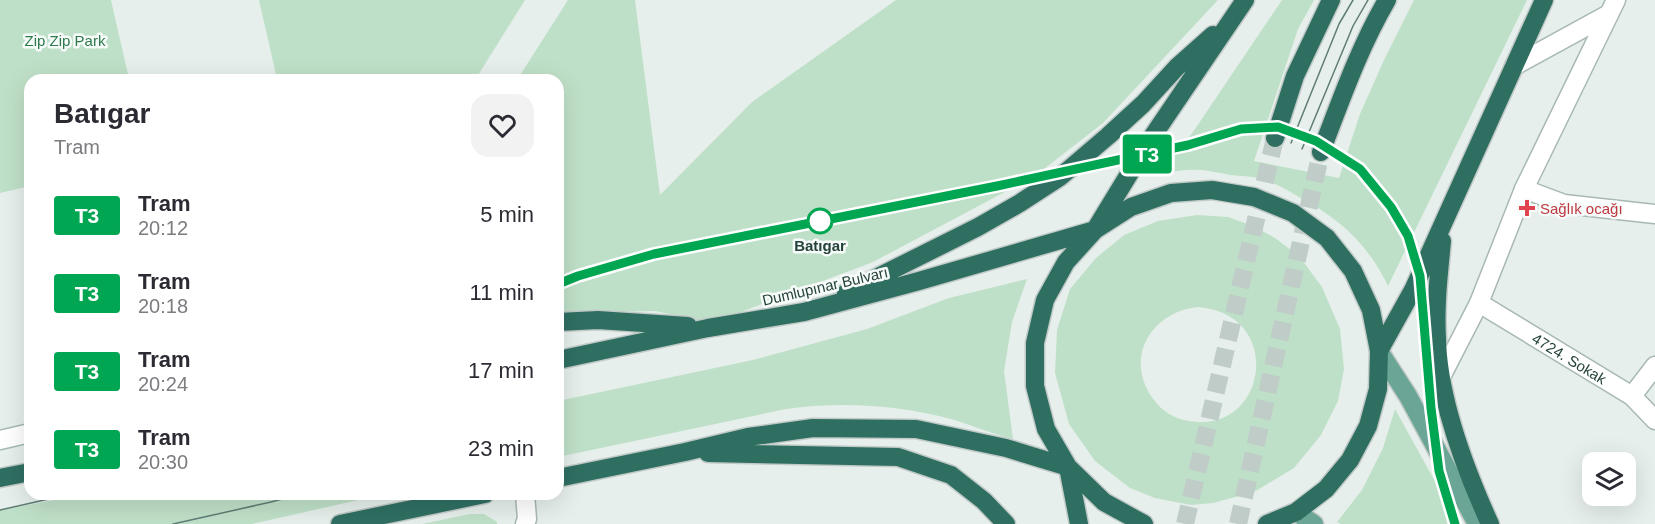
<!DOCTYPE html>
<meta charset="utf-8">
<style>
body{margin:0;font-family:Arial,sans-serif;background:#f2f2f3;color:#2b2b33;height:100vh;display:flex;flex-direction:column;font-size:22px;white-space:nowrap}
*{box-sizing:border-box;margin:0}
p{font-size:20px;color:#7c7c81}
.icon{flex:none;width:33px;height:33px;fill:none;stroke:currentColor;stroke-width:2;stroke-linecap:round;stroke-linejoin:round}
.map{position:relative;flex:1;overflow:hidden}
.panel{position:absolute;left:24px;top:74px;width:540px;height:426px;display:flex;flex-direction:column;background:#fff;border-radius:18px;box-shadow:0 6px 24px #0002}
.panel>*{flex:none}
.badge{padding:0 12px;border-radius:4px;font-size:21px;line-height:39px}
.fabs{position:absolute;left:1582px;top:452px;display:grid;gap:12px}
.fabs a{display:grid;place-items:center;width:54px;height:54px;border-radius:12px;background:#fff;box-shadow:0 6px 24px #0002;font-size:30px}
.map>.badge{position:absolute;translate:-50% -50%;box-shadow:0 0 0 3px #fff}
.round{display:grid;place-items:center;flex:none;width:63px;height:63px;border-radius:18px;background:#f2f2f3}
.overview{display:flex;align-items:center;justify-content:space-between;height:102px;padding:0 30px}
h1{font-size:28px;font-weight:600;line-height:45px}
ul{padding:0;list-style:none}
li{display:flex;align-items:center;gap:18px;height:78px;padding:0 30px}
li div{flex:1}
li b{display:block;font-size:22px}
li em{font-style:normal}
li .badge{min-width:66px;font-weight:700;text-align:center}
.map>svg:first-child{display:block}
.green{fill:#bfe0c8;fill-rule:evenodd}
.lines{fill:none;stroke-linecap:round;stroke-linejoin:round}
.highway-tunnel{stroke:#bfccc8;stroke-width:18;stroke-dasharray:18 9;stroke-linecap:butt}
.street-casing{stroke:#a8b8b2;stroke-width:21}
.secondary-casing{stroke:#a4bbb3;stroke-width:21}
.primary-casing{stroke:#c2cac8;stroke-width:21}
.highway-casing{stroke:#c2cac8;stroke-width:21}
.street{stroke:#fff;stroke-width:18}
.secondary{stroke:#fff;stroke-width:18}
.primary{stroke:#6aa596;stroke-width:18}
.highway{stroke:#2f6f62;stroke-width:18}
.tram{stroke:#5f7d75;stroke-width:1.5}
.line-casing{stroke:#fff;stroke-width:14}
.line{stroke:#00a651;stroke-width:9}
.health-dot{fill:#e0444e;stroke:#f7fbf9;stroke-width:2}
.stop-dot{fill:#fff;stroke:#00a651;stroke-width:3}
.labels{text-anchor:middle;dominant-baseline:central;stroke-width:5;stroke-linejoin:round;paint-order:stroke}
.park-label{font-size:15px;fill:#2d7a4b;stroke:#f7fbf9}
.health-label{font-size:15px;fill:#be3a42;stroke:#f7fbf9;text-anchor:start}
.stop-label{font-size:15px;font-weight:bold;fill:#24423a;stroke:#f7fbf9}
.street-label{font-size:15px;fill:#24423a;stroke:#f7fbf9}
</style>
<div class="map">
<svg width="1655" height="524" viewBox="0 0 1655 524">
<rect width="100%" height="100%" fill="#e6efeb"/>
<!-- green -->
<path class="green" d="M0,0H111L129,79L30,80V186L0,193Z
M259,0H525L475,80L277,79Z
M568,0H635L660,195L752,102L896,0H1218L1103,123L1035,176L873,262L712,323L655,311L558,313V80H517Z
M1282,0H1314L1298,29L1254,161L1339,178L1360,114L1384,60L1414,0H1527L1388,286C1367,243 1341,220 1299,197C1287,190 1275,183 1262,179C1252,176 1240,176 1230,175C1201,169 1187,167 1158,176L1193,132Z
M1197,215L1228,217L1253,226L1275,238L1299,256L1322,287L1340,329L1344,369L1338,401L1321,435L1294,468L1254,492L1213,503L1191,505L1155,498L1130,488L1095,461L1069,424L1055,373L1057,330L1070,289L1096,258L1124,235L1158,221ZM1198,307C1286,314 1267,435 1189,421C1175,419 1162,411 1154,400C1123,360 1150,312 1198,307Z
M1027,279L1012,322L1004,371L1013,439C992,434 972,425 951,419C898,405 841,401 786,409L558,457V401L753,360L867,329L949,298Z
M1395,409L1452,512L1458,524H1341L1337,522L1362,490L1383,448Z
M87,494H385L252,524H0V510Z
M470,514H484L497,522V524H422Z"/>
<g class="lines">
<!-- highway-tunnel -->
<path class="highway-tunnel" d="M1185,524L1275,138
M1238,524L1321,152"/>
<defs>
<g id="street">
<path d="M1514,66L1609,14"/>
<path d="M1524,189L1564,204L1655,214"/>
<path id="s1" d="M1479,303L1632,396L1655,420"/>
<path d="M1441,377L1479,303L1524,189L1616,0"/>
<path d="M1632,396L1655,366"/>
<path d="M525,524L527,519L525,494"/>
</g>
<path id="secondary" d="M0,440L30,433"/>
<path id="primary" d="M1379,351L1408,396L1477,524
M1296,512L1314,524"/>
<path id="highway" d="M1275,138L1295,76L1331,0
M1321,152C1341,100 1359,48 1387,0
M1442,241C1439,273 1435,305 1437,338C1438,399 1465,469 1490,524
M846,293L978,227L1020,203L1060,177L1108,136L1143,104L1177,67L1213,35
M558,322L598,320L688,326
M1379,351L1414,288L1544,0
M558,360L708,328L804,312L919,281L1095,230L1131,207L1171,193L1212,190L1254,197L1293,213L1327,238L1353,271L1371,310L1379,351L1378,389L1368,426L1350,460L1326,489L1296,512L1267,524
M708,453L898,457L951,475L984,501L1006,524
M1068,467L1079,524
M0,478L30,472
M558,478L685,452L748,437L813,428L916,429L1006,448L1068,467
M340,524L485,494
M1144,524L1104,502L1068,467L1046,429L1035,386V343L1045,300L1066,262L1095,230L1148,143L1245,0"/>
</defs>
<!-- street casing -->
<use href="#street" class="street-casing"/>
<!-- secondary casing -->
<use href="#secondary" class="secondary-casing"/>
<!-- primary casing -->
<use href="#primary" class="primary-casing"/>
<!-- highway casing -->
<use href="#highway" class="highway-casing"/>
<!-- street -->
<use href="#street" class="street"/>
<!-- secondary -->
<use href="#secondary" class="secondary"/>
<!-- primary -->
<use href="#primary" class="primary"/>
<!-- highway -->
<use href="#highway" class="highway"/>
<!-- tram -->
<path class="tram" d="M1291,143L1339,24L1353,0
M1302,149L1353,26L1368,0
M0,510L71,494
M173,524L271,502L301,494"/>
</g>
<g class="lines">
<defs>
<path id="line" d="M558,284L578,276L654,254L997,186L1188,145L1241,129L1278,127L1316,141L1360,169L1391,207L1408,236L1420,276L1431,408L1439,471L1455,524"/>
</defs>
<!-- line casing -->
<use href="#line" class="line-casing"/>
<!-- line -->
<use href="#line" class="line"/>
</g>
<!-- markers -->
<path class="health-dot" d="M1524 199h6v6h6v6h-6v6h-6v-6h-6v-6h6z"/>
<circle class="stop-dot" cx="820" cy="221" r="12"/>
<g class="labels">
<!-- park labels -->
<g class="park-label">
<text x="65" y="40">Zip Zip Park</text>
</g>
<!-- health labels -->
<g class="health-label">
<text x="1540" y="208">Sağlık ocağı</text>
</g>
<!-- stop labels -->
<g class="stop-label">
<text x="820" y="245">Batıgar</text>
</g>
<!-- street labels -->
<g class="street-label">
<text transform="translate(825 286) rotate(-13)">Dumlupınar Bulvarı</text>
<text stroke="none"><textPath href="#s1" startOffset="106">4724. Sokak</textPath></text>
</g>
</g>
</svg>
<div class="fabs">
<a><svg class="icon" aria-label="layers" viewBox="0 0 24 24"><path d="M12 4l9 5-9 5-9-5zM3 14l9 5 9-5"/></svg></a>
</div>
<b class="badge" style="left:1147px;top:154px;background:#00a651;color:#fff">T3</b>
<section class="panel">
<div class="overview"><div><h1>Batıgar</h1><p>Tram</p></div><a class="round"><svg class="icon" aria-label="heart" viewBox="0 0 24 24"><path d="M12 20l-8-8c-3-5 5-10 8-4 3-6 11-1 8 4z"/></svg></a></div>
<ul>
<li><span class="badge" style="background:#00a651;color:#fff">T3</span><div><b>Tram</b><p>20:12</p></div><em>5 min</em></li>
<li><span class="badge" style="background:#00a651;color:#fff">T3</span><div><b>Tram</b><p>20:18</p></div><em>11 min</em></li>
<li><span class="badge" style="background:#00a651;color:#fff">T3</span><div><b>Tram</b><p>20:24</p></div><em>17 min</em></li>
<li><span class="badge" style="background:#00a651;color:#fff">T3</span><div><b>Tram</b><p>20:30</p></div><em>23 min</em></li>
</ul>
</section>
</div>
